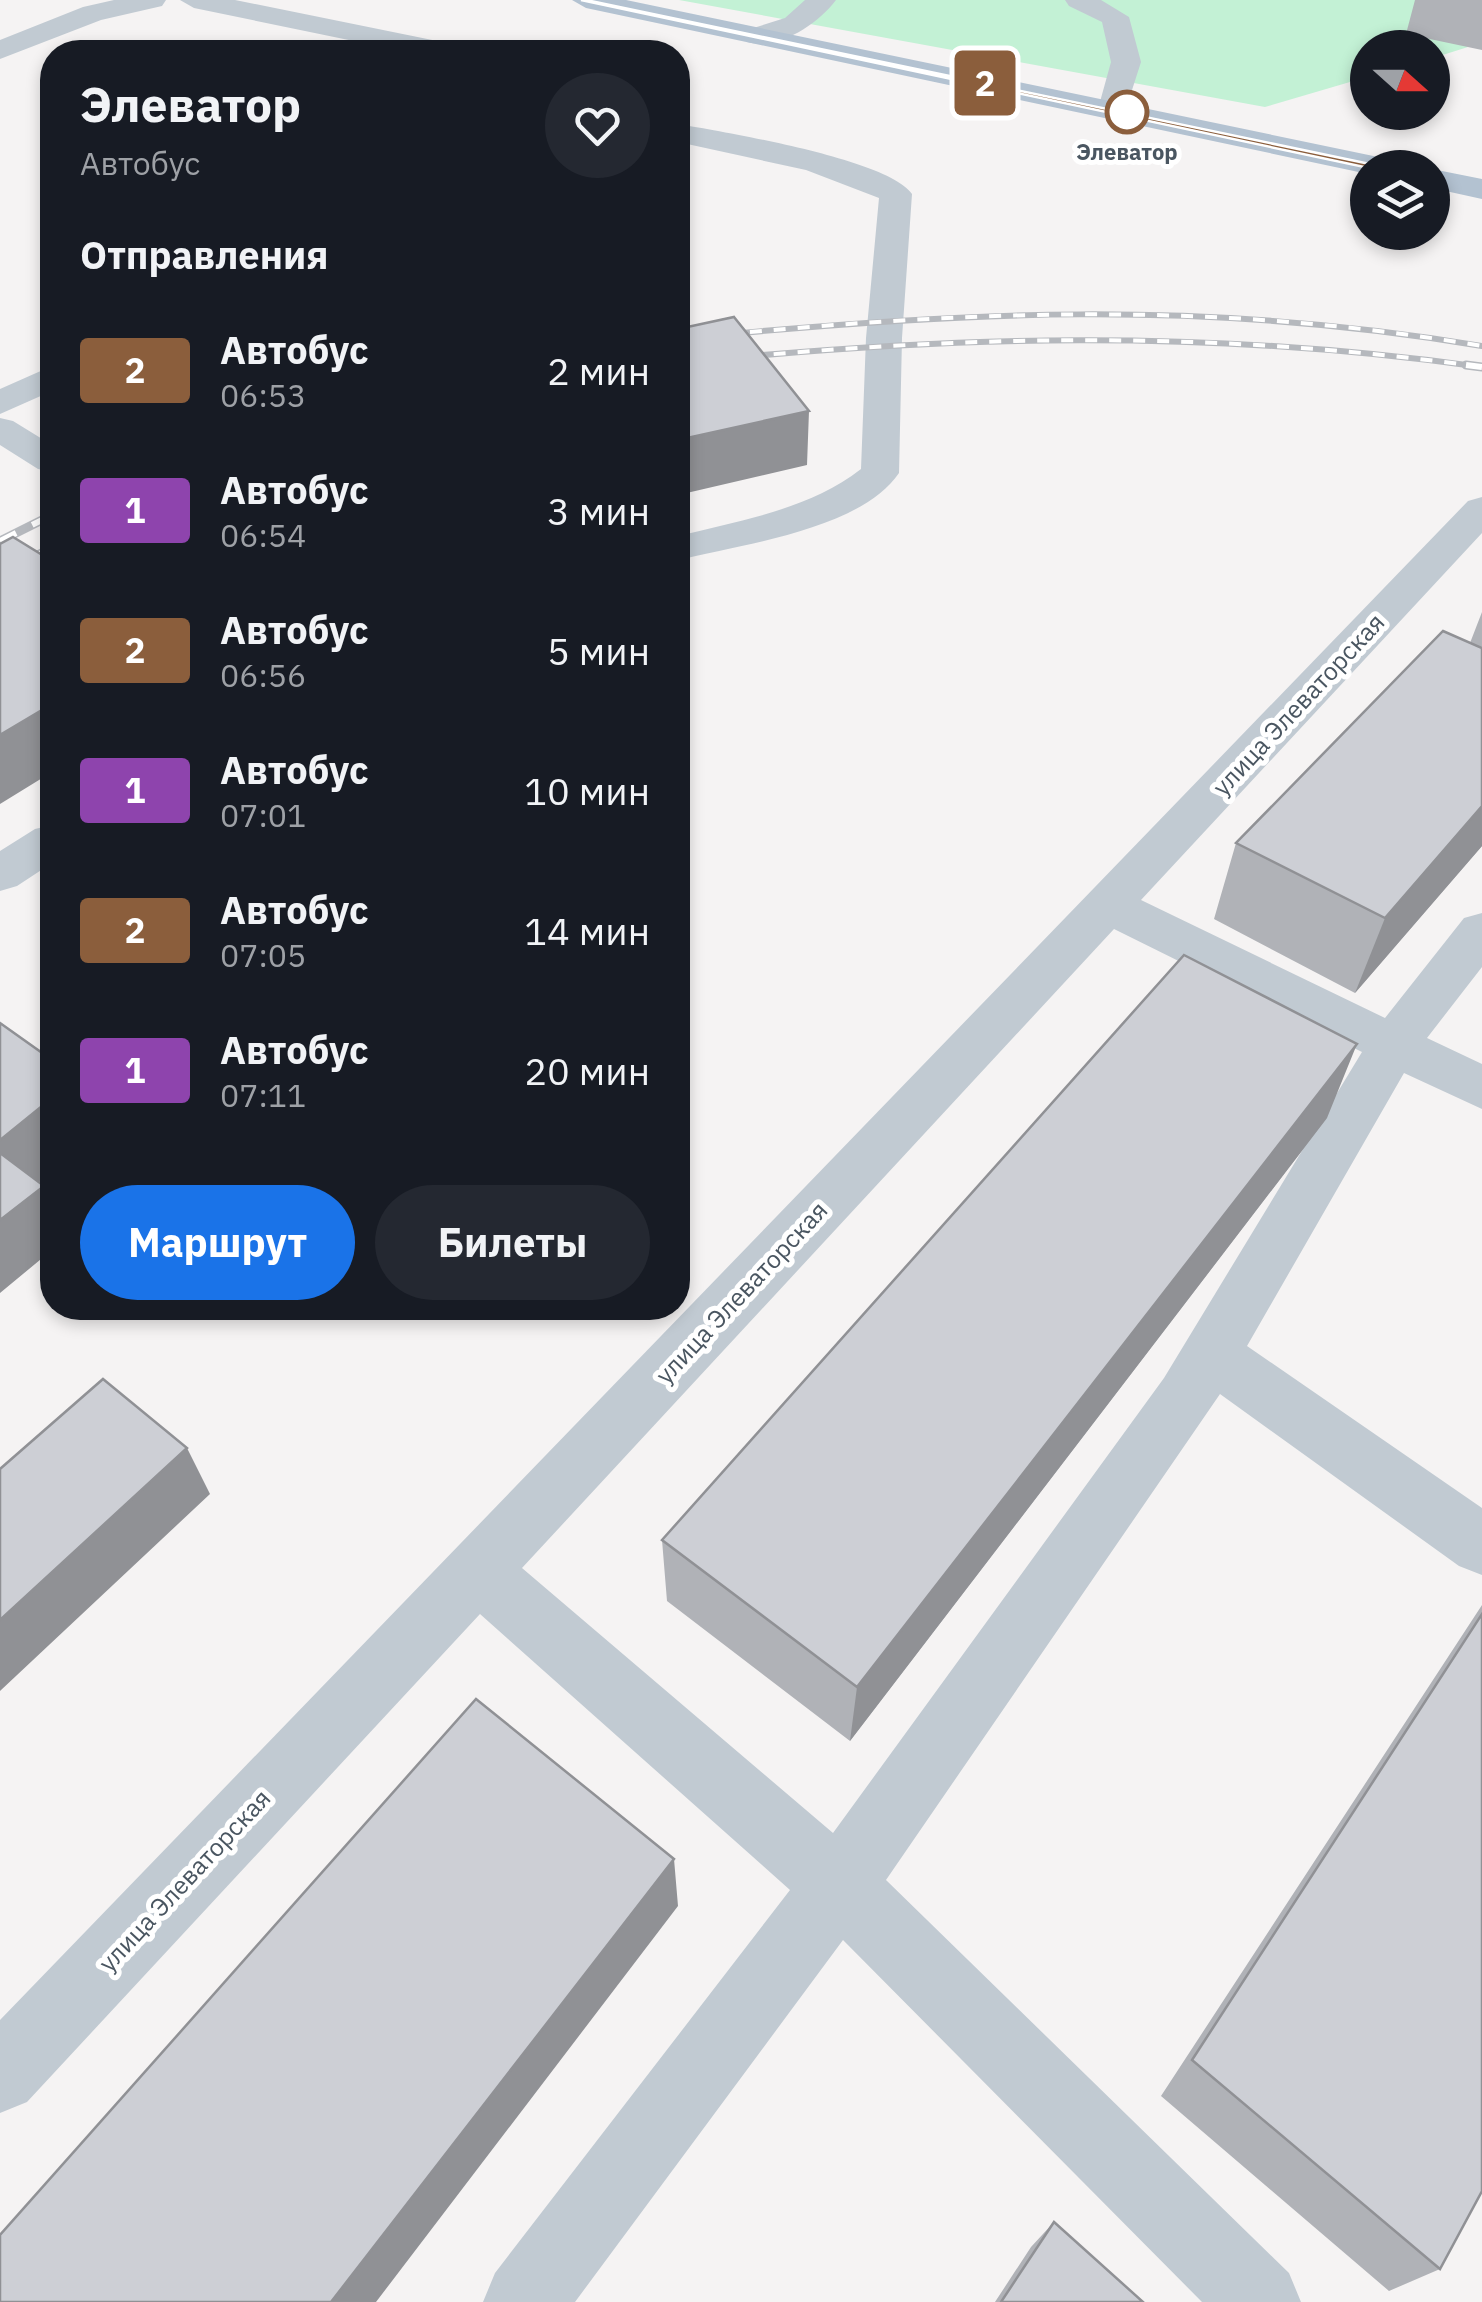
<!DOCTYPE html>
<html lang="ru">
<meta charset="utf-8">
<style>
body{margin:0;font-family:"IBM Plex Sans",sans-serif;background:#242831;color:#f1f3f6;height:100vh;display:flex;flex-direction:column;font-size:38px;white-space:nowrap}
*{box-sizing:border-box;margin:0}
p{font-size:32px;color:#9ea1a6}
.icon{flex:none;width:55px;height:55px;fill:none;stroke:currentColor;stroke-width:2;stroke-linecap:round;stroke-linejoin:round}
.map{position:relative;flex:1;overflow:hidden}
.panel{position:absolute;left:40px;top:40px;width:650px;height:1280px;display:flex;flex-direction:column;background:#171b24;border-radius:40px;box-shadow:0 5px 15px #0003}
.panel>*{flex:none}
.badge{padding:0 20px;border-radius:8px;font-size:35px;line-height:65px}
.needle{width:65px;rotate:111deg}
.tools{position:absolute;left:1350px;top:30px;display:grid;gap:20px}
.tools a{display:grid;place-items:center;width:100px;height:100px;border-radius:50%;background:#171b24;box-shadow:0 5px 15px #0003;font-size:50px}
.map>.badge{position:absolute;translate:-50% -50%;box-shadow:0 0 0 5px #fff}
h2{padding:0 40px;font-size:38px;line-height:90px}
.round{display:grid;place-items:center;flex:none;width:105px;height:105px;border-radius:52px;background:#242831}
.headline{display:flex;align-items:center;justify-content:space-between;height:170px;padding:0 40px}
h1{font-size:48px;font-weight:700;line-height:75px}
.cta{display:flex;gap:20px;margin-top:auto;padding:20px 40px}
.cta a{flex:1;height:115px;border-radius:60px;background:#1a73e8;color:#fff;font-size:40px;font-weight:700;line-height:115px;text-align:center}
.cta a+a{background:#242831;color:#f1f3f6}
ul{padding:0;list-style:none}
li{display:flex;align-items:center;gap:30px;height:140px;padding:0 40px}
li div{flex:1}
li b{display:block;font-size:38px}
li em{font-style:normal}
li .badge{min-width:110px;font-weight:700;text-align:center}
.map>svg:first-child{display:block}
.green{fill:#c3f1d5}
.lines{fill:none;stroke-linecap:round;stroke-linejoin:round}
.minor{fill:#c1cad2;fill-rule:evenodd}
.major{fill:#b3c2d1;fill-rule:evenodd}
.rail-far1-casing{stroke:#b5b8bd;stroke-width:6}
.rail-casing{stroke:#b5b8bd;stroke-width:9}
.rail-far1{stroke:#fff;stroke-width:4;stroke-dasharray:12;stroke-linecap:butt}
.rail{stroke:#fff;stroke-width:6;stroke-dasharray:18;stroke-linecap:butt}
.wall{fill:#b0b2b7}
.shaded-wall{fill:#909195}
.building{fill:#cdcfd5;stroke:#909195;stroke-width:2.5}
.line{fill:#8b5e3c;stroke:#fff;stroke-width:2.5}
.stop-dot{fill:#fff;stroke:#8b5e3c;stroke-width:5}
.labels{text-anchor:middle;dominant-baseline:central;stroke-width:10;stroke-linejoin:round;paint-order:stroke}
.far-stop-label{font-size:22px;font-weight:bold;fill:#4a5661;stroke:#fff}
.street-label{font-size:25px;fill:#4a5661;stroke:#fff}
</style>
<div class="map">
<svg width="1482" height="2302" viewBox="0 0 1482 2302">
<rect width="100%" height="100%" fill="#f5f3f3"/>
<!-- green -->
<path class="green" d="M679,0H1435L1468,47L1433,58L1432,48H1368L1367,77L1265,107Z"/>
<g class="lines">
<!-- minor -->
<path class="minor" d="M114,0H166L162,6L101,20L0,59V40L83,7Z
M180,0H235L447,43L457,46L462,52H407L194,8Z
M805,0H836C817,25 779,50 747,42L743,36L747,30L785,18Z
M1065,0H1101L1129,17L1141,62L1124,115H1102L1098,109L1111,62L1102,22L1069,6Z
M678,124C724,132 888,159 912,194L902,338L899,473C860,530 742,544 678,560V536C741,520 808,510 861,469L866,338L879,198L806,170L678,142Z
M52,366V391L0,414V389Z
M0,418L13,421L52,445V472L38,469L0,445Z
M1482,497V533L1141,900L1385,1018L1464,918L1482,913V967L1427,1038L1482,1064V1109L1404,1073L1247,1346L1482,1508V1575L1459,1566L1220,1394L886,1880L1289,2273L1301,2302H1202L843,1940L575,2302H483L495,2273L790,1890L480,1614L27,2102L0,2113V2020L1468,501ZM1114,929L1362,1052L1164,1378L833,1833L522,1568Z
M52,825V863L17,886L0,891V851L35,829Z"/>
<!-- major -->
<path class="major" d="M572,0H626L1383,158L1394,161L1399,168H1368V174L586,8Z
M1432,169L1482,179V199L1432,188Z"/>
<defs>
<path id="rail-far1" d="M678,339C957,311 1204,299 1482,346
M678,363C953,335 1208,329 1482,367"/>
<path id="rail" d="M1466,365L1482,367
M0,541L52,515
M0,573L52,548"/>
</defs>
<!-- rail-far1 casing -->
<use href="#rail-far1" class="rail-far1-casing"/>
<!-- rail casing -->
<use href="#rail" class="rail-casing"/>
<!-- rail-far1 -->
<use href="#rail-far1" class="rail-far1"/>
<!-- rail -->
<use href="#rail" class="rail"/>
</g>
<!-- wall -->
<path class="wall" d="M1415,0H1482V50L1406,34Z
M1482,612V846L1355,993L1214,919L1236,843L1470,643Z
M1327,1118L850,1741L667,1601L662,1540Z
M1482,1605V2191L1440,2269L1389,2291L1161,2096Z
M1054,2222L1143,2302H995L1031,2247Z"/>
<!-- shaded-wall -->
<path class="shaded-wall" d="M809,411L807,465L678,495V440Z
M52,704V772L0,804V735Z
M1482,806V846L1355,993L1385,918Z
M1357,1044L1327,1118L850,1741L857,1687Z
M52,1098V1171L19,1199L0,1162V1140Z
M44,1186L52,1203V1250L0,1293V1220Z
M187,1448L210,1494L0,1691V1620Z
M674,1859L678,1906L376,2302H331Z"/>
<!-- building -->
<path class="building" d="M734,317L809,411L678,440V329Z
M13,537L52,561V704L0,735V544Z
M1443,631L1482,648V806L1385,918L1236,843Z
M1184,955L1357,1044L857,1687L662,1540Z
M0,1023L52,1060V1098L0,1140Z
M0,1153L44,1186L0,1220Z
M103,1379L187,1448L0,1620V1469Z
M1482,1614V2191L1440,2269L1192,2060Z
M476,1699L674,1859L331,2302H0V2235Z
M1054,2222L1143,2302H1001Z"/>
<!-- line -->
<path class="line" d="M581,0H586L1389,168L1383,171Z"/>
<!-- markers -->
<circle class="stop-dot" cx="1127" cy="112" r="20"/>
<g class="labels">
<!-- far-stop labels -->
<g class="far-stop-label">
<text x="1127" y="151">Элеватор</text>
</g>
<!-- street labels -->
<g class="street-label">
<text transform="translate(1298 704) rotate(-47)">улица Элеваторская</text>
<text transform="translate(741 1292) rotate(-47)">улица Элеваторская</text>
<text transform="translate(184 1880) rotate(-47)">улица Элеваторская</text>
</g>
</g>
</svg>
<div class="tools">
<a><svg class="needle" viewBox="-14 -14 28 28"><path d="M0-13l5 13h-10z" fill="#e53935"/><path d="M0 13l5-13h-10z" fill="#9ea1a6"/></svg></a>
<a><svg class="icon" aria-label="layers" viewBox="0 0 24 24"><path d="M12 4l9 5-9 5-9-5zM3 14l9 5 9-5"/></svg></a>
</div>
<b class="badge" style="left:985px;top:83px;background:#8b5e3c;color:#fff">2</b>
<section class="panel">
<div class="headline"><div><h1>Элеватор</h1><p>Автобус</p></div><a class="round"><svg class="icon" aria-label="heart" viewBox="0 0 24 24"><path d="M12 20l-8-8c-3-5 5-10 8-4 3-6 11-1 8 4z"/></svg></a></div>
<h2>Отправления</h2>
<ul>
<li><span class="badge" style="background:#8b5e3c;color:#fff">2</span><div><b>Автобус</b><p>06:53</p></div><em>2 мин</em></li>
<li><span class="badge" style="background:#8e44ad;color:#fff">1</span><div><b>Автобус</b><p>06:54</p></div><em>3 мин</em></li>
<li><span class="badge" style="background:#8b5e3c;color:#fff">2</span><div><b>Автобус</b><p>06:56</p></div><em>5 мин</em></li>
<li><span class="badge" style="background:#8e44ad;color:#fff">1</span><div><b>Автобус</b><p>07:01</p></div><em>10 мин</em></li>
<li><span class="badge" style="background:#8b5e3c;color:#fff">2</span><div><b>Автобус</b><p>07:05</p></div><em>14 мин</em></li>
<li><span class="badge" style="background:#8e44ad;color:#fff">1</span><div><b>Автобус</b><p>07:11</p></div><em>20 мин</em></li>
</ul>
<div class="cta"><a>Маршрут</a><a>Билеты</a></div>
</section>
</div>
